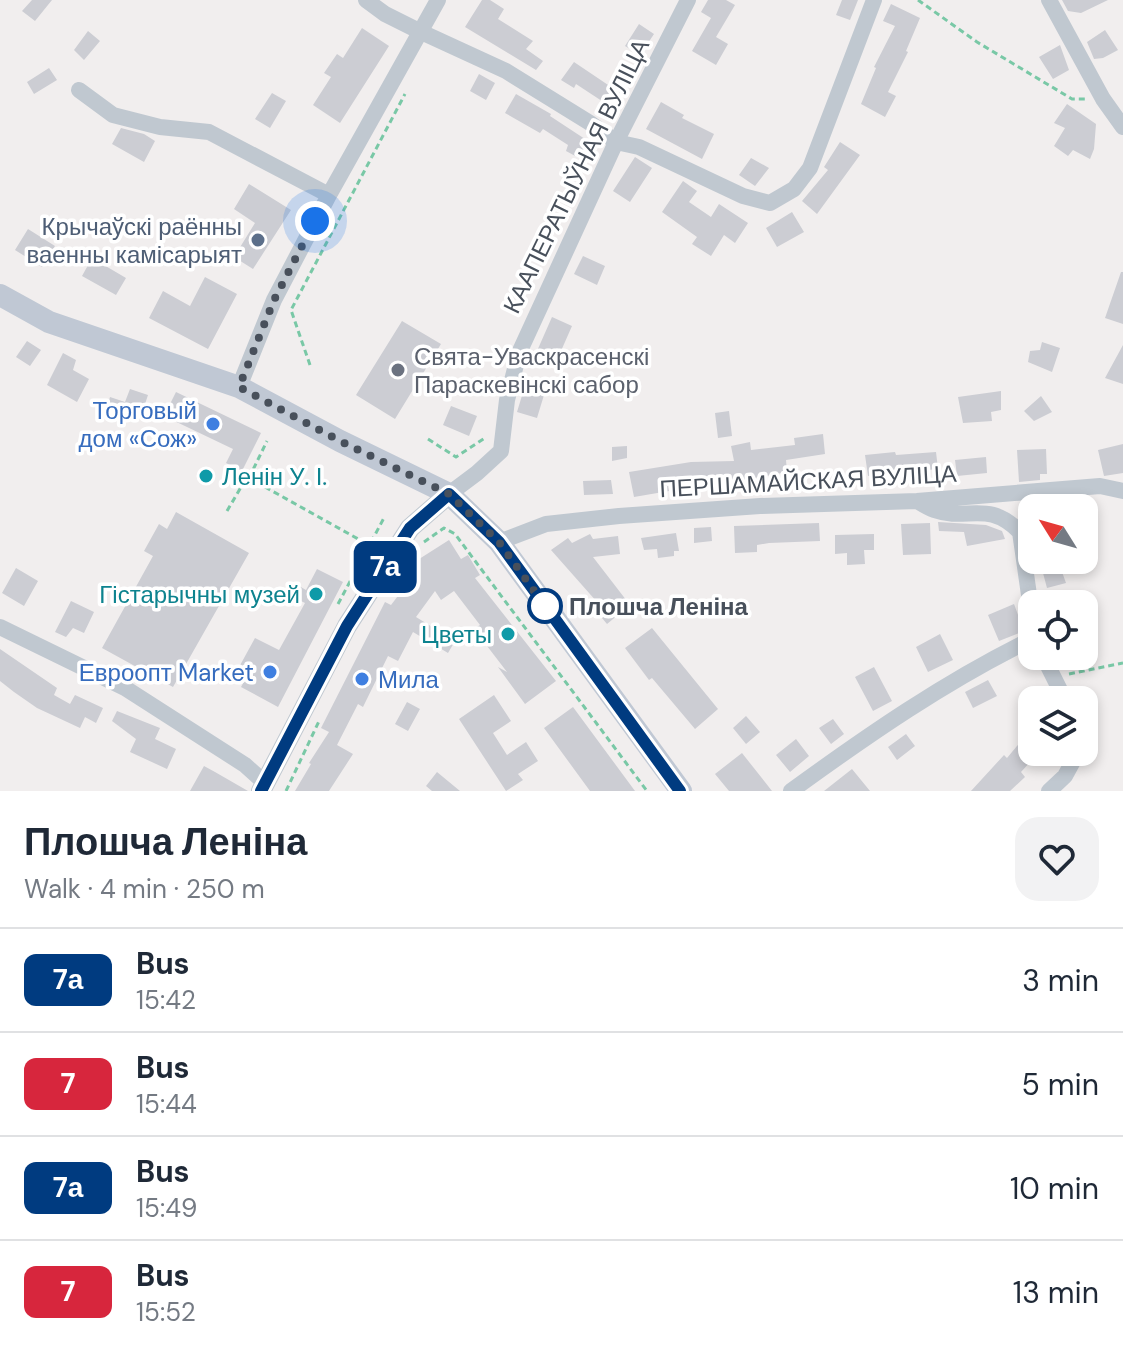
<!DOCTYPE html>
<meta charset="utf-8">
<style>
body{margin:0;font-family:"DM Sans",sans-serif;background:#f2f2f3;color:#1f2937;height:100vh;display:flex;flex-direction:column;font-size:30px;white-space:nowrap}
*{box-sizing:border-box;margin:0}
p{font-size:26px;color:#747a83}
.icon{flex:none;width:44px;height:44px;fill:none;stroke:currentColor;stroke-width:2;stroke-linecap:round;stroke-linejoin:round}
.map{position:relative;height:791px;overflow:hidden}
.drawer{display:flex;flex-direction:column;background:#fff;flex:1}
.drawer>*{flex:none}
.badge{padding:0 16px;border-radius:12px;font-size:28px;line-height:52px}
.needle{width:52px;rotate:307deg}
.tools{position:absolute;left:1018px;top:494px;display:grid;gap:16px}
.tools a{display:grid;place-items:center;width:80px;height:80px;border-radius:16px;background:#fff;box-shadow:0 4px 12px #0003;font-size:40px}
.you{position:absolute;width:40px;height:40px;margin:-20px;border:6px solid #fff;border-radius:50%;background:#1a73e8;box-shadow:0 0 0 12px #1a73e833}
.map>.badge{position:absolute;translate:-50% -50%;box-shadow:0 0 0 4px #fff}
.round{display:grid;place-items:center;flex:none;width:84px;height:84px;border-radius:24px;background:#f2f2f3}
.headline{display:flex;align-items:center;justify-content:space-between;height:136px;padding:0 24px}
h1{font-size:38px;font-weight:700;line-height:60px}
ul{padding:0;list-style:none}
li{display:flex;align-items:center;gap:24px;height:104px;padding:0 24px;border-top:2px solid #e0e1e3}
li div{flex:1}
li b{display:block;font-size:30px}
li em{font-style:normal}
li .badge{min-width:88px;font-weight:700;text-align:center}
.map>svg:first-child{display:block}
.building{fill:#cccdd3}
.lines{fill:none;stroke-linecap:round;stroke-linejoin:round}
.path{stroke:#79c8a6;stroke-width:3;stroke-dasharray:6 4;stroke-linecap:butt}
.minor{stroke:#c0c8d0;stroke-width:16}
.tertiary{stroke:#c0c8d0;stroke-width:20}
.secondary{stroke:#c0c8d4;stroke-width:22}
.line-casing{stroke:#fff;stroke-width:18}
.line{stroke:#003b80;stroke-width:12}
.walk{stroke:#48505b;stroke-width:8;stroke-dasharray:0 14.4}
.service-dot{fill:#5c6f8a;stroke:#fff;stroke-width:3}
.worship-dot{fill:#6b7280;stroke:#fff;stroke-width:3}
.shop-dot{fill:#3f7fe0;stroke:#fff;stroke-width:3}
.culture-dot{fill:#0f9aa8;stroke:#fff;stroke-width:3}
.stop-dot{fill:#fff;stroke:#003b80;stroke-width:4}
.labels{text-anchor:middle;dominant-baseline:central;stroke-width:7;stroke-linejoin:round;paint-order:stroke}
.street-label{font-size:24px;fill:#48505b;stroke:#fff}
.service-label{font-size:24px;fill:#4e5e75;stroke:#fff;text-anchor:end}
.worship-label{font-size:24px;fill:#5b616d;stroke:#fff;text-anchor:start}
.shop-label{font-size:24px;fill:#366cbe;stroke:#fff;text-anchor:end}
.culture-label{font-size:24px;fill:#0d838f;stroke:#fff;text-anchor:end}
.stop-label{font-size:24px;font-weight:bold;fill:#48505b;stroke:#fff;text-anchor:start}
</style>
<div class="map">
<svg width="1123" height="791" viewBox="0 0 1123 791">
<rect width="100%" height="100%" fill="#f1eeee"/>
<!-- building -->
<path class="building" d="M32,0H52L35,21L22,11Z
M482,0H490L504,9L498,19L533,41L526,49L543,61L536,70L465,27Z
M708,0H726L735,5L716,37L728,44L716,65L692,51L711,18L701,12Z
M842,0H858L850,20L836,15Z
M1062,0H1108L1081,13L1068,11Z
M891,4L920,18L906,51L908,52L888,92L896,96L885,117L861,104L876,68L874,67L895,26L883,21Z
M639,24L654,34L640,55L625,46Z
M362,28L389,46L340,123L313,105L331,77L324,73L337,54L343,58Z
M1105,30L1118,50L1103,58L1094,59L1087,42Z
M88,31L100,41L84,60L74,50Z
M1060,45L1069,70L1053,79L1039,57Z
M574,62L620,93L611,107L576,84L574,88L561,80Z
M49,68L57,80L34,94L27,82Z
M479,74L495,83L486,100L470,91Z
M272,93L286,101L270,128L255,119Z
M516,94L551,114L550,116L588,141L579,158L566,151L568,145L543,129L540,133L505,113Z
M661,102L684,115L682,118L714,134L702,159L646,129Z
M1067,104L1096,124L1094,149L1090,159L1073,150L1068,156L1054,146L1065,128L1054,123Z
M121,128L144,134L155,141L144,162L112,144Z
M840,142L860,155L817,214L802,201L828,170L824,167Z
M635,157L652,168L630,202L613,191Z
M751,158L769,168L755,186L739,175Z
M683,181L697,191L689,202L711,217L719,204L748,223L735,243L724,235L711,256L692,244L697,237L662,212Z
M249,184L291,210L253,269L234,257L255,223L234,209Z
M792,212L804,232L777,247L766,228Z
M28,229L55,246L42,267L15,250Z
M583,256L605,266L597,285L574,274Z
M92,258L126,278L116,295L82,276Z
M1121,272H1123V324L1105,318Z
M205,277L237,294L208,349L149,318L163,291L190,306Z
M552,317L572,326L557,360L537,351Z
M402,321L441,344L395,419L356,395Z
M27,341L41,350L30,366L16,357Z
M1042,342L1060,348L1052,372L1028,362L1030,351L1040,350Z
M1123,345V384L1105,378Z
M63,353L76,360L73,370L89,379L77,402L47,385Z
M130,389L148,395L143,410L132,407L128,419L106,411L110,397L125,402Z
M524,389L544,395L537,418L517,412Z
M1001,391V410L991,412L992,421L963,423L958,397Z
M176,392L261,433L242,471L226,463L233,449L164,416Z
M1041,396L1052,412L1034,421L1024,411Z
M451,406L477,416L469,436L443,425Z
M729,411L732,436L718,438L715,413Z
M823,434L825,454L786,460L787,472L718,485V489L693,490V478L667,483L669,491L634,497L629,472L691,462L734,461L731,446L750,442L751,450L795,445L794,438Z
M1123,444V473L1104,476L1098,450Z
M627,446V458L612,461V447Z
M1046,449L1047,474H1040V480L1019,482L1017,450Z
M895,452L896,455L936,452L938,469L868,476L865,455Z
M986,457L987,473L957,476L955,460Z
M611,480L613,494L584,495L583,481Z
M176,512L249,553L173,687L102,648L153,556L144,551L159,524L167,529Z
M938,522L986,525L1002,531L1005,539L967,546L964,532L939,531Z
M819,523L820,541L769,543L757,545V552L735,553L734,526Z
M930,523L931,554L903,555L901,524Z
M711,527L712,541L694,543V528Z
M676,533L679,551H674V556L658,558L657,549L644,550L641,538Z
M590,534L593,539L618,536L620,554L593,557L630,605L607,624L592,606L597,602L551,550L568,538L572,543Z
M874,534V550H864L865,564L847,565V553L835,554V535Z
M449,540L461,559L468,555L480,575L475,578L556,681L525,704L498,667L507,672L474,629L480,625L454,591L441,600L435,591L416,617L455,641L448,653L413,632L398,661L388,656L363,707L358,704L337,745L353,754L329,791H295L311,764L309,763L329,732L321,728L385,602L391,605L420,567L416,561Z
M16,568L38,581L24,606L2,593Z
M317,569L343,582L278,707L241,687L248,674L238,669L255,638L279,650L305,603L293,597L299,586L306,590Z
M1061,569L1066,583L1047,588L1043,573Z
M71,601L94,612L84,633L73,628L66,637L55,632Z
M1014,604L1024,631L999,641L988,615Z
M652,628L718,709L695,729L652,678L649,680L625,648Z
M940,634L953,660L928,672L916,647Z
M0,649L57,688L54,695L70,704L75,695L103,708L96,723L85,717L80,728L37,708L14,692L0,681Z
M874,667L892,701L873,711L855,677Z
M988,680L997,696L973,708L965,692Z
M494,695L511,721L493,733L507,755L526,742L538,761L518,774L523,780L506,791L459,719Z
M407,702L420,709L408,731L395,724Z
M573,707L635,791H590L544,728Z
M117,711L160,728L155,739L176,749L167,769L130,752L136,739L112,721Z
M746,716L760,732L746,744L733,728Z
M833,719L844,734L831,744L819,728Z
M1032,728V760L1021,772L1025,777L1010,791H971L1004,755L1007,758Z
M906,734L915,746L897,760L888,747Z
M796,739L809,756L790,772L776,755Z
M742,753L772,791H729L715,774Z
M204,766L215,772L248,791H190Z
M852,769L870,791H824Z
M437,772L460,791H432L426,786Z"/>
<g class="lines">
<!-- path -->
<path class="path" d="M918,0L977,42L1072,99H1087
M310,365L291,310L405,94
M428,439L456,457L485,438
M249,478L267,441
M227,511L247,477L369,545
M424,542L444,528L455,534L647,791
M338,604L385,516
M1069,674L1123,663
M286,791L320,719"/>
<!-- minor -->
<path class="minor" d="M366,0L385,14L419,31L506,71L590,123L616,142L639,147L743,196L770,203L794,189L810,168L874,0
M1049,0L1103,99L1123,127
M79,90L113,115L160,127L209,132L329,195
M239,387L274,300L329,195L438,0
M449,494L477,473L501,451L507,400L519,353L616,142L688,0
M917,501C922,504 928,508 934,510C968,522 987,499 1020,532L1032,616
M499,542L546,524L619,516L760,506L917,501L1100,486L1123,491
M0,627L125,688L245,765L265,783
M1043,656L1065,700
M791,791C868,735 946,681 1032,639
M1049,791L1065,776L1078,752"/>
<!-- tertiary -->
<path class="tertiary" d="M261,791L347,626L410,528L449,494"/>
<!-- secondary -->
<path class="secondary" d="M0,295L49,322L239,387L340,441L449,494L499,542L681,791"/>
</g>
<g class="lines">
<defs>
<path id="line" d="M261,791L347,626L410,528L449,494L499,542L680,791"/>
</defs>
<!-- line casing -->
<use href="#line" class="line-casing"/>
<!-- line -->
<use href="#line" class="line"/>
<!-- walk -->
<path class="walk" d="M315,221L274,300L239,387L340,441L449,494L499,542L550,613L545,606"/>
</g>
<!-- markers -->
<circle class="service-dot" cx="258" cy="240" r="8"/>
<circle class="worship-dot" cx="398" cy="370" r="8"/>
<g class="shop-dot">
<circle cx="213" cy="424" r="8"/>
<circle cx="270" cy="672" r="8"/>
<circle cx="362" cy="679" r="8"/>
</g>
<g class="culture-dot">
<circle cx="206" cy="476" r="8"/>
<circle cx="316" cy="594" r="8"/>
<circle cx="508" cy="634" r="8"/>
</g>
<circle class="stop-dot" cx="545" cy="606" r="16"/>
<g class="labels">
<!-- street labels -->
<g class="street-label">
<text transform="translate(576 176) rotate(-64)">КААПЕРАТЫЎНАЯ ВУЛІЦА</text>
<text transform="translate(808 481) rotate(-3)">ПЕРШАМАЙСКАЯ ВУЛІЦА</text>
</g>
<!-- service labels -->
<g class="service-label">
<text x="242" y="226">Крычаўскі раённы<tspan x="242" dy="28">ваенны камісарыят</tspan></text>
</g>
<!-- worship labels -->
<g class="worship-label">
<text x="414" y="356">Свята-Уваскрасенскі<tspan x="414" dy="28">Параскевінскі сабор</tspan></text>
</g>
<!-- shop labels -->
<g class="shop-label">
<text x="197" y="410">Торговый<tspan x="197" dy="28">дом «Сож»</tspan></text>
<text x="254" y="672">Евроопт Market</text>
<text x="378" y="679" text-anchor="start">Мила</text>
</g>
<!-- culture labels -->
<g class="culture-label">
<text x="222" y="476" text-anchor="start">Ленін У. І.</text>
<text x="300" y="594">Гістарычны музей</text>
<text x="492" y="634">Цветы</text>
</g>
<!-- stop labels -->
<g class="stop-label">
<text x="569" y="606">Плошча Леніна</text>
</g>
</g>
</svg>
<div class="tools">
<a><svg class="needle" viewBox="-14 -14 28 28"><path d="M0-13l5 13h-10z" fill="#e53935"/><path d="M0 13l5-13h-10z" fill="#747a83"/></svg></a>
<a><svg class="icon" aria-label="locate" viewBox="0 0 24 24"><circle cx="12" cy="12" r="6"/><path d="M12 2v4M12 18v4M2 12h4M18 12h4"/></svg></a>
<a><svg class="icon" aria-label="layers" viewBox="0 0 24 24"><path d="M12 4l9 5-9 5-9-5zM3 14l9 5 9-5"/></svg></a>
</div>
<div class="you" style="left:315px;top:221px"></div>
<b class="badge" style="left:385px;top:567px;background:#003b80;color:#fff">7а</b>
</div>
<section class="drawer">
<div class="headline"><div><h1>Плошча Леніна</h1><p>Walk · 4 min · 250 m</p></div><a class="round"><svg class="icon" aria-label="heart" viewBox="0 0 24 24"><path d="M12 20l-8-8c-3-5 5-10 8-4 3-6 11-1 8 4z"/></svg></a></div>
<ul>
<li><span class="badge" style="background:#003b80;color:#fff">7а</span><div><b>Bus</b><p>15:42</p></div><em>3 min</em></li>
<li><span class="badge" style="background:#d7263d;color:#fff">7</span><div><b>Bus</b><p>15:44</p></div><em>5 min</em></li>
<li><span class="badge" style="background:#003b80;color:#fff">7а</span><div><b>Bus</b><p>15:49</p></div><em>10 min</em></li>
<li><span class="badge" style="background:#d7263d;color:#fff">7</span><div><b>Bus</b><p>15:52</p></div><em>13 min</em></li>
</ul>
</section>
